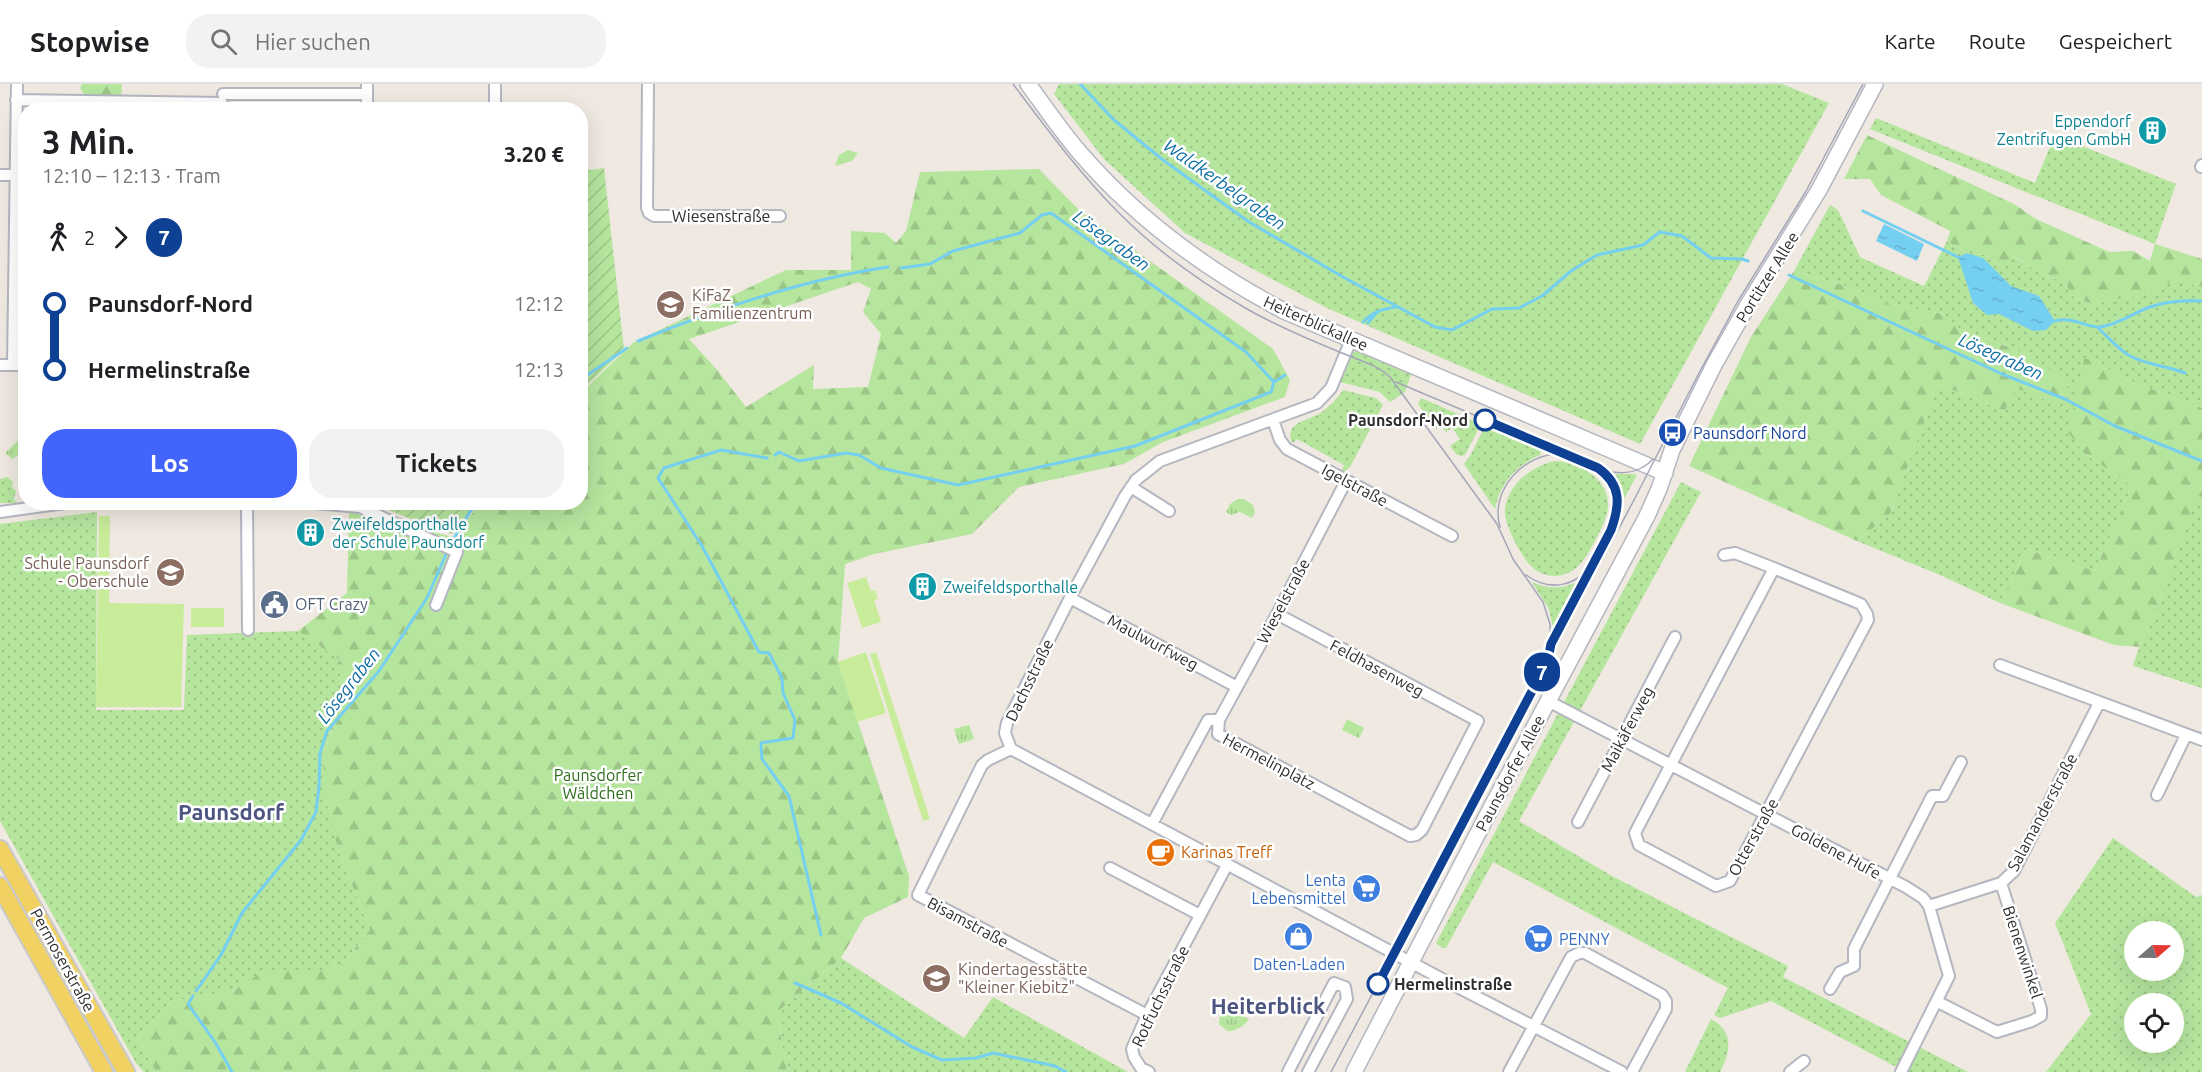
<!DOCTYPE html>
<html lang="de">
<meta charset="utf-8">
<style>
body{margin:0;font-family:Ubuntu,sans-serif;background:#f2f2f2;color:#202124;height:100vh;display:flex;flex-direction:column;font-size:22px;white-space:nowrap}
*{box-sizing:border-box;margin:0}
p{font-size:20px;color:#757577}
.icon{flex:none;width:33px;height:33px;fill:none;stroke:currentColor;stroke-width:2;stroke-linecap:round;stroke-linejoin:round}
.map{position:relative;flex:1;overflow:hidden}
.panel{position:absolute;left:18px;top:18px;width:570px;height:408px;display:flex;flex-direction:column;background:#fff;border-radius:24px;box-shadow:0 6px 24px #0002}
.panel>*{flex:none}
.badge{padding:0 12px;border-radius:20px;font-size:21px;line-height:39px}
.needle{width:39px;rotate:70deg}
.tools{position:absolute;left:2124px;top:837px;display:grid;gap:12px}
.tools a{display:grid;place-items:center;width:60px;height:60px;border-radius:50%;background:#fff;box-shadow:0 6px 24px #0002;font-size:30px}
.map>.badge{position:absolute;translate:-50% -50%;box-shadow:0 0 0 3px #fff}
.legs{display:flex;align-items:center;gap:9px;height:66px;padding:0 24px;font-size:20px}
.legs p{margin-inline-start:auto}
.headline{display:flex;align-items:center;justify-content:space-between;height:102px;padding:0 24px}
h1{font-size:33px;font-weight:700;line-height:45px}
.action{display:flex;gap:12px;margin-top:auto;padding:12px 24px}
.action a{flex:1;height:69px;border-radius:24px;background:#4264fb;color:#fff;font-size:24px;font-weight:700;line-height:69px;text-align:center}
.action a+a{background:#f2f2f2;color:#202124}
ul{padding:0 24px;list-style:none}
li{display:flex;align-items:center;gap:21px;height:66px;font-size:22px}
li i{display:grid;place-items:center;width:9px;height:100%;margin:0 8px;background:currentColor}
li i::after{content:'';width:15px;height:15px;margin:-8px;border:4px solid;border-radius:50%;background:#fff}
li p{margin-inline-start:auto}
li:first-child i{background:linear-gradient(#0000 50%,currentColor 0)}
li:last-child i{background:linear-gradient(currentColor 50%,#0000 0)}
header{display:flex;align-items:center;gap:36px;box-sizing:border-box;height:84px;padding:0 30px;background:#fff;border-bottom:2px solid #e0e0e0}
header strong{font-size:28px}
nav{display:flex;gap:33px;margin-inline-start:auto;font-size:21px}
.search{width:420px;height:54px;background:#f2f2f2;display:flex;align-items:center;gap:15px;box-sizing:border-box;padding:0 21px;border-radius:24px;color:#757577;font-size:22px}
.map>svg:first-child{display:block}
.grass{fill:url(#grass-dots);fill-rule:evenodd}
.forest{fill:url(#forest-firs);fill-rule:evenodd}
.park{fill:url(#park-tufts)}
.garden{fill:url(#garden-furrows)}
.pitch{fill:#c9ec9a}
.water{fill:url(#water-ripples)}
.lines{fill:none;stroke-linecap:round;stroke-linejoin:round}
.stream{stroke:#75cff0;stroke-width:3}
.street-casing{stroke:#b4b7c1;stroke-width:14}
.secondary-casing{stroke:#b4b7c1;stroke-width:18}
.primary-casing{stroke:#c9c9c9;stroke-width:20}
.street{stroke:#fff;stroke-width:10}
.secondary{stroke:#fff;stroke-width:15}
.primary{stroke:#f2d163;stroke-width:16}
.tram{stroke:#a3a6b8;stroke-width:1.5}
.line-1-casing{stroke:#fff;stroke-width:14}
.line-1{stroke:#0e4094;stroke-width:9}
.stop-1-dot{fill:#fff;stroke:#0e4094;stroke-width:3}
.labels{text-anchor:middle;dominant-baseline:central;stroke-width:5;stroke-linejoin:round;paint-order:stroke}
.culture-label{font-size:16px;fill:#0d838f;stroke:#fff;text-anchor:start}
.street-label{font-size:16px;fill:#2e2e2e;stroke:#fff}
.education-label{font-size:16px;fill:#785e54;stroke:#fff;text-anchor:start}
.stop-label{font-size:16px;font-weight:bold;fill:#2e2e2e;stroke:#fff;text-anchor:end}
.transit-label{font-size:16px;fill:#164399;stroke:#fff;text-anchor:start}
.service-label{font-size:16px;fill:#4e5e75;stroke:#fff;text-anchor:start}
.park-label{font-size:16px;fill:#2c6e1b;stroke:#fff}
.food-label{font-size:16px;fill:#c56008;stroke:#fff;text-anchor:start}
.shop-label{font-size:16px;fill:#366cbe;stroke:#fff;text-anchor:end}
.water-label{font-size:18px;font-style:italic;fill:#0d6fa3;stroke:#fff}
.district-label{font-size:22px;font-weight:bold;fill:#4d5680;stroke:#fff}
</style>
<header>
<strong>Stopwise</strong>
<div class="search"><svg class="icon" aria-label="search" viewBox="0 0 24 24"><circle cx="10" cy="10" r="6"/><path d="M15 15l6 6"/></svg>Hier suchen</div>
<nav><a>Karte</a><a>Route</a><a>Gespeichert</a></nav>
</header>
<div class="map">
<svg width="2202" height="988" viewBox="0 0 2202 988">
<defs>
<pattern id="grass-dots" width="8" height="8" patternUnits="userSpaceOnUse" patternTransform="scale(1.5)"><rect width="8" height="8" fill="#b6e59e"/><path d="M2 2h.1M6 6h.1" fill="none" stroke="#9dc588" stroke-width="1.8" stroke-linecap="round"/></pattern>
<pattern id="forest-firs" width="22" height="20" patternUnits="userSpaceOnUse" patternTransform="scale(1.5)"><rect width="22" height="20" fill="#b6e59e"/><path d="M5 1l3.5 6h-7zM16 11l3.5 6h-7z" fill="#9dc588"/></pattern>
<pattern id="park-tufts" width="24" height="20" patternUnits="userSpaceOnUse" patternTransform="scale(1.5)"><rect width="24" height="20" fill="#b6e59e"/><path d="M3 7l-1-3M5 7V3M7 7l1-3M15 17l-1-3M17 17v-4M19 17l1-3" fill="none" stroke="#9dc588"/></pattern>
<pattern id="garden-furrows" width="10" height="10" patternUnits="userSpaceOnUse" patternTransform="scale(1.5)"><rect width="10" height="10" fill="#b6e59e"/><path d="M-1 1l2-2M0 10L10 0M9 11l2-2" fill="none" stroke="#9dc588"/></pattern>
<pattern id="water-ripples" width="26" height="14" patternUnits="userSpaceOnUse" patternTransform="scale(1.5)"><rect width="26" height="14" fill="#75cff0"/><path d="M2 4q2-2 4 0t4 0M15 11q2-2 4 0t4 0" fill="none" stroke="#66b2ce"/></pattern>
</defs>
<rect width="100%" height="100%" fill="#efe9e1"/>
<!-- grass -->
<path class="grass" d="M1059,0H1782L1829,19L1640,360L1327,224L1185,149L1104,75L1054,10Z
M1876,34L2035,99L2055,51L2176,100L2155,160L1870,45Z
M1830,121L1838,126L1860,173L1924,202L1947,157L1967,169L1984,171L2003,183L2012,172L2043,190L2065,199L2074,213L2093,221L2110,216L2141,212L2176,196L2202,203V324L2123,294L2093,275L2083,368L2132,402L2095,487L2026,465L2000,519L1940,491L1857,457L1890,430L1938,300L2005,327L2029,271L1958,244L1943,230L1884,219L1849,203L1794,187Z
M1359,265L1411,290L1405,308L1390,318L1380,308L1340,298L1352,269Z
M1343,306L1376,314L1383,321L1350,383L1344,388H1341L1344,381L1297,355L1293,359C1290,355 1289,350 1292,345C1296,337 1314,334 1322,328C1330,322 1337,315 1343,306Z
M1421,314L1481,340L1465,371L1461,372L1456,370L1450,362L1460,355L1452,344L1446,348L1441,342L1436,345L1418,320Z
M1485,342L1509,351L1508,354L1514,356L1515,354L1541,366L1540,371C1517,381 1500,399 1495,425L1464,380L1470,372Z
M1555,377C1579,378 1610,395 1608,423C1607,435 1600,447 1595,457C1586,473 1577,491 1556,492C1547,492 1538,489 1531,482C1521,472 1503,439 1505,425C1508,400 1532,382 1555,377Z
M1610,390H1633L1637,391L1620,422L1617,404Z
M7,393L13,398L12,403L16,407L14,415L17,419H0V395Z
M1681,398L1701,408L1519,737L1612,792L1788,882L1783,893L1968,988H1906L1771,917L1720,934L1714,931L1728,904L1493,778L1446,864H1442L1436,859Z
M2197,411L2202,413V604L2133,582L2139,563L2156,529Z
M97,428L96,626H184L187,551L298,547L340,576L342,625L323,670L339,768L370,846L343,879L327,886H265L233,907L172,917L138,954L156,988H144L136,979L0,737V440Z
M1582,495L1554,548L1549,525L1532,498C1549,506 1566,505 1582,495Z
M2113,754L2196,813L2202,811V988H2046L2091,930L2055,839ZM2134,848H2174V886H2134ZM2134,920H2174V958H2134Z
M841,874L964,954L993,913L1128,988H787L777,928Z
M1711,935C1734,947 1731,968 1720,988H1685Z"/>
<!-- forest -->
<path class="forest" d="M82,0H122L121,17L85,12L80,4Z
M1867,51L2016,121L2034,134L2109,168L2133,167L2150,177L2155,160L2202,175V203L2176,196L2141,212L2110,216L2094,221L2074,213L2065,199L2043,190L2013,172L2003,183L1984,171L1967,169L1947,157L1950,147L1881,111L1870,95H1844Z
M1039,85L1080,127L1273,265L1290,296L1285,313L1163,358L1124,380L1019,403L972,450L874,470L845,480L838,578L909,792L908,813L864,834L841,874L777,928L787,988H156L138,954L172,917L233,907L265,886H327L343,879L370,846L339,768L325,713L323,670L342,625L340,576L298,547L347,509L349,428L454,453L480,419L580,418L581,309L634,258L786,186H851V147L885,149L896,159L906,147L920,88ZM858,198L871,205L863,228L881,250L868,303L813,305L814,281L746,323L718,287L689,255Z
M1794,187L1849,203L1884,219L1943,230L1958,244L2029,271L2069,298L2060,322L2016,304L2005,327L1938,300L1890,430L1857,457L1689,382L1751,253Z
M2084,275H2093L2123,294L2202,324V413L2197,412L2156,529L2139,563L2114,561L2000,519L2026,465L2095,487L2132,402L2083,368L2068,348Z"/>
<!-- park -->
<path class="park" d="M848,66L858,69L852,77L835,82L839,71Z
M25,350V368L12,375L5,369Z
M1238,415H1244L1253,421L1255,429L1252,434L1240,428L1231,431L1226,428L1230,420Z
M1347,635L1364,644L1359,654L1342,646Z
M969,641L974,655L959,660L954,645Z
M1222,930L1241,931L1249,935C1245,942 1234,948 1227,947L1219,940L1220,932Z"/>
<!-- garden -->
<path class="garden" d="M604,84L624,266L581,307V87Z
M369,419H480L452,450Z"/>
<!-- pitch -->
<path class="pitch" d="M99,432H110L109,519L184,520L181,623H96Z
M866,493L871,507L875,506L878,515L874,516L881,538L862,544L847,499Z
M191,524H224V543H191Z
M866,568L886,629L857,638L838,578Z
M876,568L930,735L923,737L870,570Z"/>
<!-- water -->
<path class="water" d="M1884,140L1924,160L1917,177L1876,157Z
M1967,169L1983,174L2011,202L2039,212L2055,237L2046,246L2033,247L1999,230L1987,231L1973,219L1958,173Z"/>
<g class="lines">
<!-- stream -->
<path class="stream" d="M1080,0L1114,36L1163,76L1249,138L1343,193L1435,243L1452,246L1492,225L1519,224L1542,212L1571,187L1597,171L1643,161L1660,148L1682,152L1711,174L1742,175L1748,177
M1863,127L1958,173
M901,184L930,180L953,167L1020,149L1042,131L1051,129L1246,268L1274,298L1285,291
M1789,191L2002,290L2065,315L2115,342L2202,377
M2055,237C2072,232 2088,244 2100,243C2117,241 2132,230 2147,224C2165,217 2183,216 2202,217
M1363,238C1373,228 1382,225 1396,223
M1368,239L1376,229
M2098,244C2108,253 2119,266 2130,272C2147,281 2167,282 2185,289
M638,257C714,226 807,195 888,183
M580,296L627,264
M775,371L779,368L799,377L846,369L859,371L881,384L958,401L1135,362L1271,308L1274,298
M767,374L721,366L664,384L658,394L702,462L759,568L769,569L782,594L783,609L795,636L793,654L761,659L762,675L789,712L821,851
M451,459L476,418
M795,899L841,919L912,963L942,976L976,974L993,969L1055,982L1066,988
M196,907L221,871L242,829L301,756L316,728L319,702L320,669L327,647L379,587L427,514L447,468
M193,912L188,920L215,958L232,988"/>
<defs>
<path id="street" d="M495,0V26
M648,0L647,124L649,129L654,132H780
M223,10H367
M16,16L222,19
M367,26V0
M2201,83L2202,81
M0,91H15
M0,281H26
M13,281L17,0
M1273,336L1280,356L1287,365L1452,452
M1131,403L1169,427
M247,418L248,546
M304,418L360,423L457,468L436,521
M0,428L72,418
M1724,471L1735,469L1776,485
M1776,485L1861,520L1867,530L1868,536L1730,797L1716,802L1639,761L1635,749L1772,488Z
M1070,514L1237,603
M1277,530L1478,637L1422,746L1416,751L1410,752L1218,650L1219,636L1277,530L1346,397
M2000,581L2202,656
M1548,617L1906,803L1923,814L1929,822L1949,892L1901,988
M1011,665L1444,896L1622,988
M1011,665L1005,649L1007,639L1070,514L1125,412L1136,396L1160,377L1317,319L1331,304L1351,256
M1011,665L988,676L982,681L918,811L1147,931
M2157,711L2186,651
M1578,738L1675,553
M1152,740L1208,636H1219
M1110,784L1200,831
M1929,822L2001,799L2014,787L2099,619
M1830,905L1840,888L1854,882V865L1932,712H1943L1961,678
M1938,918L1997,948L2032,937L2041,932V925L2001,799
M1149,988L1141,984L1134,973L1132,965L1147,931L1227,781
M1288,988L1334,899L1345,903L1347,915L1308,988
M1509,988L1571,873L1579,869H1585L1662,911L1666,917V925L1632,988
M1790,988L1804,977"/>
<path id="secondary" d="M1028,0C1045,23 1061,47 1080,69C1137,135 1208,187 1284,227L1665,389
M1354,988L1492,722L1647,432L1659,405L1672,366L1714,281L1749,219L1819,106L1875,0"/>
<path id="primary" d="M0,765L126,988
M0,802L104,988"/>
</defs>
<!-- street casing -->
<use href="#street" class="street-casing"/>
<!-- secondary casing -->
<use href="#secondary" class="secondary-casing"/>
<!-- primary casing -->
<use href="#primary" class="primary-casing"/>
<!-- street -->
<use href="#street" class="street"/>
<!-- secondary -->
<use href="#secondary" class="secondary"/>
<!-- primary -->
<use href="#primary" class="primary"/>
<!-- tram -->
<path class="tram" d="M1013,0C1047,45 1080,90 1120,130C1157,167 1202,199 1247,225C1277,242 1310,256 1342,269C1358,276 1378,281 1390,293L1497,440L1513,475L1543,518L1550,540V567
M1396,298L1607,387C1624,391 1641,388 1653,375
M1600,385C1620,401 1620,422 1612,444
M1500,443C1489,406 1525,368 1562,370
M1526,491C1551,509 1578,502 1594,477
M1331,988L1635,414L1699,289L1738,217L1805,109L1863,0"/>
</g>
<g class="lines">
<defs>
<path id="line-1" d="M1378,900L1541,590L1549,570L1551,560L1611,446C1620,421 1622,401 1598,384L1485,336"/>
</defs>
<!-- line-1 casing -->
<use href="#line-1" class="line-1-casing"/>
<!-- line-1 -->
<use href="#line-1" class="line-1"/>
</g>
<!-- icons -->
<defs>
<symbol id="building-disc" viewBox="-11 -11 22 22"><circle r="9.5" fill="#0f9aa8" stroke="#fff"/><path d="M-4-6H4V6H1V3H-1V6H-4ZM-2.5-4.3h1.7v1.8h-1.7ZM.8-4.3h1.7v1.8H.8ZM-2.5-1h1.7V.8h-1.7ZM.8-1h1.7V.8H.8Z" fill="#fff"/></symbol>
<symbol id="school-disc" viewBox="-11 -11 22 22"><circle r="9.5" fill="#8d6e63" stroke="#fff"/><path d="M0-5L7-2L0 1L-7-2ZM-4 1L0 2.5L4 1V4Q0 6-4 4Z" fill="#fff"/></symbol>
<symbol id="bus-disc" viewBox="-11 -11 22 22"><circle r="9.5" fill="#1a4fb4" stroke="#fff"/><path d="M-5-6H5V4H4V6H2V4H-2V6H-4V4H-5ZM-3.5-4V0h7V-4ZM-3.5 1.2v1.5H-2V1.2ZM2 1.2v1.5H3.5V1.2Z" fill="#fff"/></symbol>
<symbol id="civic-disc" viewBox="-11 -11 22 22"><circle r="9.5" fill="#5c6f8a" stroke="#fff"/><path d="M-.6-6.5H3V-4.5H.6V-3L4-1V1h2V6H-6V1h2V-1L-.6-3ZM-1.2 2.5V6h2.4V2.5Z" fill="#fff"/></symbol>
<symbol id="cafe-disc" viewBox="-11 -11 22 22"><circle r="9.5" fill="#e8710a" stroke="#fff"/><path d="M-5.5-4.5H6V0H3Q3 3.5 0 3.5H-2.5Q-5.5 3.5-5.5 0ZM3-3.2v2h1.7v-2ZM-6 4.5H4V6H-6Z" fill="#fff"/></symbol>
<symbol id="supermarket-disc" viewBox="-11 -11 22 22"><circle r="9.5" fill="#3f7fe0" stroke="#fff"/><path d="M-6-5.5h2.5l.6 2H6L4.5 2H-2.5L-4.4-4H-6ZM-1.5 3.2a1.3 1.3 0 1 0 .1 0ZM3 3.2a1.3 1.3 0 1 0 .1 0Z" fill="#fff"/></symbol>
<symbol id="shop-disc" viewBox="-11 -11 22 22"><circle r="9.5" fill="#3f7fe0" stroke="#fff"/><path d="M-5-2.5h2.3a2.7 3.5 0 0 1 5.4 0H5L5.5 6h-11ZM-1.5-2.5h3a1.5 2.3 0 0 0-3 0Z" fill="#fff"/></symbol>
</defs>
<g fill-rule="evenodd">
<use href="#building-disc" x="2136" y="30" width="33" height="33"/>
<use href="#school-disc" x="654" y="204" width="33" height="33"/>
<use href="#bus-disc" x="1656" y="332" width="33" height="33"/>
<use href="#building-disc" x="294" y="432" width="33" height="33"/>
<use href="#school-disc" x="154" y="472" width="33" height="33"/>
<use href="#building-disc" x="906" y="486" width="33" height="33"/>
<use href="#civic-disc" x="258" y="504" width="33" height="33"/>
<use href="#cafe-disc" x="1144" y="752" width="33" height="33"/>
<use href="#supermarket-disc" x="1350" y="788" width="33" height="33"/>
<use href="#shop-disc" x="1282" y="836" width="33" height="33"/>
<use href="#supermarket-disc" x="1522" y="838" width="33" height="33"/>
<use href="#school-disc" x="920" y="878" width="33" height="33"/>
</g>
<!-- markers -->
<g class="stop-1-dot">
<circle cx="1485" cy="336" r="10"/>
<circle cx="1378" cy="900" r="10"/>
</g>
<g class="labels">
<!-- culture labels -->
<g class="culture-label">
<text x="2131" y="37" text-anchor="end">Eppendorf<tspan x="2131" dy="18">Zentrifugen GmbH</tspan></text>
<text x="332" y="440">Zweifeldsporthalle<tspan x="332" dy="18">der Schule Paunsdorf</tspan></text>
<text x="943" y="503">Zweifeldsporthalle</text>
</g>
<!-- street labels -->
<g class="street-label">
<text x="721" y="132">Wiesenstraße</text>
<text transform="translate(1767 193) rotate(-58)">Portitzer Allee</text>
<text transform="translate(1316 239) rotate(24)">Heiterblickallee</text>
<text transform="translate(1355 401) rotate(28)">Igelstraße</text>
<text transform="translate(1283 517) rotate(-62)">Wieselstraße</text>
<text transform="translate(1153 558) rotate(28)">Maulwurfweg</text>
<text transform="translate(1377 584) rotate(28)">Feldhasenweg</text>
<text transform="translate(1029 596) rotate(-64)">Dachsstraße</text>
<text transform="translate(1627 645) rotate(-62)">Maikäferweg</text>
<text transform="translate(1269 677) rotate(28)">Hermelinplatz</text>
<text transform="translate(1510 689) rotate(-62)">Paunsdorfer Allee</text>
<text transform="translate(2042 728) rotate(-62)">Salamanderstraße</text>
<text transform="translate(1753 753) rotate(-61)">Otterstraße</text>
<text transform="translate(1836 767) rotate(28)">Goldene Hufe</text>
<text transform="translate(968 838) rotate(28)">Bisamstraße</text>
<text transform="translate(2023 868) rotate(72)">Bienenwinkel</text>
<text transform="translate(63 876) rotate(61)">Permoserstraße</text>
<text transform="translate(1160 912) rotate(-64)">Rotfuchsstraße</text>
</g>
<!-- education labels -->
<g class="education-label">
<text x="692" y="211">KiFaZ<tspan x="692" dy="18">Familienzentrum</tspan></text>
<text x="149" y="479" text-anchor="end">Schule Paunsdorf<tspan x="149" dy="18">- Oberschule</tspan></text>
<text x="958" y="885">Kindertagesstätte<tspan x="958" dy="18">"Kleiner Kiebitz"</tspan></text>
</g>
<!-- stop labels -->
<g class="stop-label">
<text x="1468" y="336">Paunsdorf-Nord</text>
<text x="1394" y="900" text-anchor="start">Hermelinstraße</text>
</g>
<!-- transit labels -->
<g class="transit-label">
<text x="1693" y="349">Paunsdorf Nord</text>
</g>
<!-- service labels -->
<g class="service-label">
<text x="295" y="520">OFT Crazy</text>
</g>
<!-- park labels -->
<g class="park-label">
<text x="598" y="691">Paunsdorfer<tspan x="598" dy="18">Wäldchen</tspan></text>
</g>
<!-- food labels -->
<g class="food-label">
<text x="1181" y="768">Karinas Treff</text>
</g>
<!-- shop labels -->
<g class="shop-label">
<text x="1346" y="796">Lenta<tspan x="1346" dy="18">Lebensmittel</tspan></text>
<text x="1559" y="855" text-anchor="start">PENNY</text>
<text x="1299" y="880" text-anchor="middle">Daten-Laden</text>
</g>
<!-- water labels -->
<g class="water-label">
<text transform="translate(1225 100) rotate(35)">Waldkerbelgraben</text>
<text transform="translate(1112 156) rotate(36)">Lösegraben</text>
<text transform="translate(2001 272) rotate(24)">Lösegraben</text>
<text transform="translate(348 601) rotate(-52)">Lösegraben</text>
</g>
<!-- district labels -->
<g class="district-label">
<text x="231" y="727">Paunsdorf</text>
<text x="1268" y="921">Heiterblick</text>
</g>
</g>
</svg>
<div class="tools">
<a><svg class="needle" viewBox="-14 -14 28 28"><path d="M0-13l5 13h-10z" fill="#e53935"/><path d="M0 13l5-13h-10z" fill="#757577"/></svg></a>
<a><svg class="icon" aria-label="locate" viewBox="0 0 24 24"><circle cx="12" cy="12" r="6"/><path d="M12 2v4M12 18v4M2 12h4M18 12h4"/></svg></a>
</div>
<b class="badge" style="left:1542px;top:588px;background:#0e4094;color:#fff">7</b>
<section class="panel">
<div class="headline"><div><h1>3 Min.</h1><p>12:10 – 12:13 · Tram</p></div><b>3.20 €</b></div>
<div class="legs"><svg class="icon" aria-label="walk" viewBox="0 0 24 24"><circle cx="13" cy="4" r="2"/><path d="M13 8l-2 6 4 7M11 14l-3 7M7 12l3-4h3l4 4"/></svg>2<svg class="icon" aria-label="forward" viewBox="0 0 24 24"><path d="M9 5l7 7-7 7"/></svg><b class="badge" style="background:#0e4094;color:#fff">7</b></div>
<ul>
<li><i style="color:#0e4094"></i><b>Paunsdorf-Nord</b><p>12:12</p></li>
<li><i style="color:#0e4094"></i><b>Hermelinstraße</b><p>12:13</p></li>
</ul>
<div class="action"><a>Los</a><a>Tickets</a></div>
</section>
</div>
